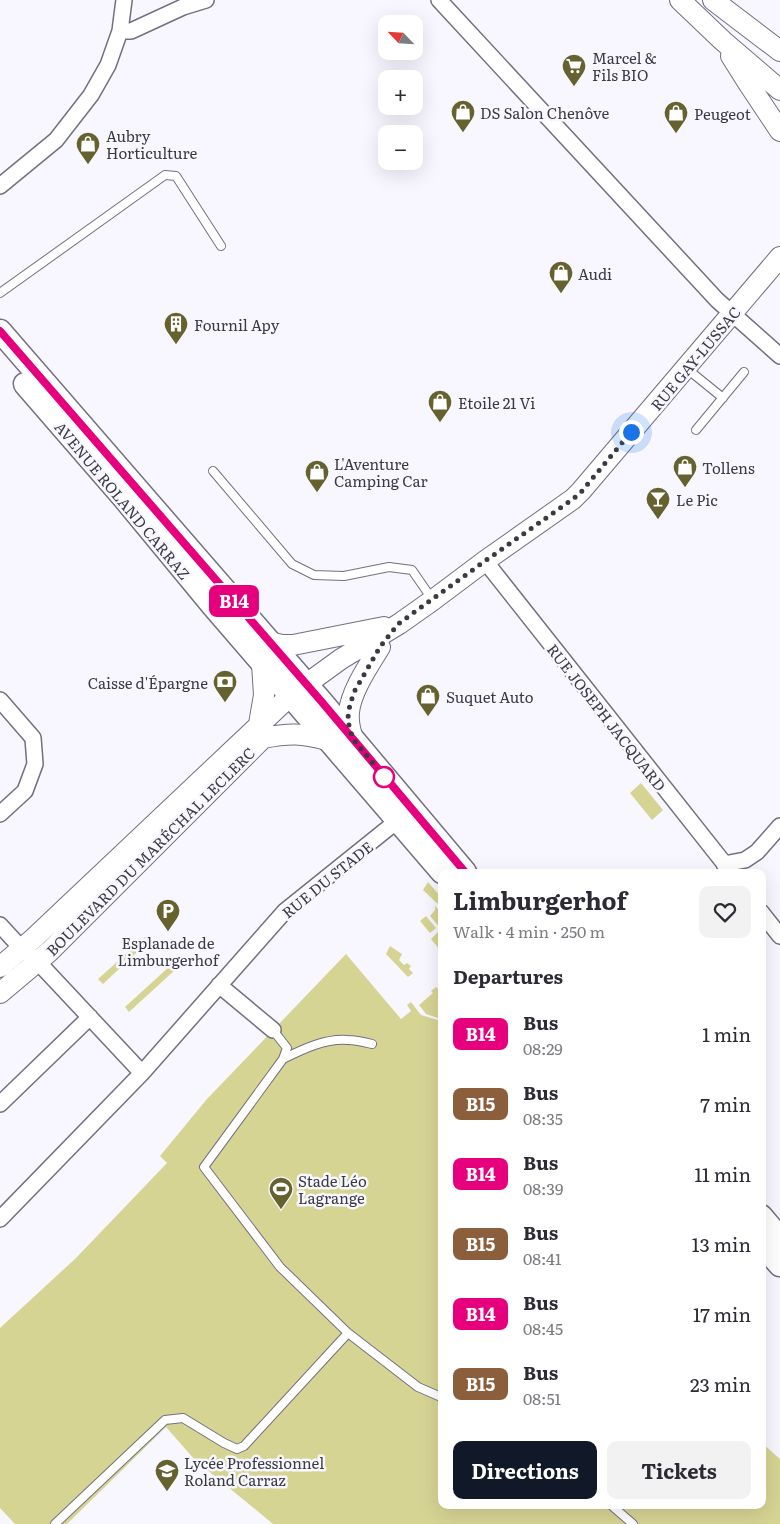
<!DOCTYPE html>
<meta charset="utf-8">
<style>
body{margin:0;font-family:Literata,serif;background:#f2f2f3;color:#2b2b33;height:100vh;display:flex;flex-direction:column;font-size:19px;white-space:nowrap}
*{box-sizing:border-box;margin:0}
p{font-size:16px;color:#7c7c81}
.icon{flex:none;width:28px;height:28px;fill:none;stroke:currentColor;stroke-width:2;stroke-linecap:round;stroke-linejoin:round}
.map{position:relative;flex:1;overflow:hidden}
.panel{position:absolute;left:438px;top:869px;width:328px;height:640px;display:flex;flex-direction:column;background:#fff;border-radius:10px;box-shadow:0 5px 20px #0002}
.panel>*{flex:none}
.badge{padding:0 10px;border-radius:8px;font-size:18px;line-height:32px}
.needle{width:32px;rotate:295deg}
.tools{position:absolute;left:378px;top:15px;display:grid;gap:10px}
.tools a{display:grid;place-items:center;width:45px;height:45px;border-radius:10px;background:#fff;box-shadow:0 5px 20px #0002;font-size:25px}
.you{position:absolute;width:25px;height:25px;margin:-12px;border:4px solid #fff;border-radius:50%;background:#1a73e8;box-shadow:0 0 0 8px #1a73e833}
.map>.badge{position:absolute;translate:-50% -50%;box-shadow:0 0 0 2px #fff}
h2{padding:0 15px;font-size:19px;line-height:45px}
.round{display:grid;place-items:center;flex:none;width:52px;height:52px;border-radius:10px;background:#f2f2f3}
.headline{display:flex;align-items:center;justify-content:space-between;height:85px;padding:0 15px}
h1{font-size:24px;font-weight:700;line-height:38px}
.action{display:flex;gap:10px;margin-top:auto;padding:10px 15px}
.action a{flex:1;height:58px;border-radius:10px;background:#111827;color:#fff;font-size:20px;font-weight:700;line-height:58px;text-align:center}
.action a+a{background:#f2f2f3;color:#2b2b33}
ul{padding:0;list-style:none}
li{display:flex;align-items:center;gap:15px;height:70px;padding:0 15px}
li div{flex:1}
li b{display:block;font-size:19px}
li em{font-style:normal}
li .badge{min-width:55px;font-weight:700;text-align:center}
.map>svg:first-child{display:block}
.green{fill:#d6d493}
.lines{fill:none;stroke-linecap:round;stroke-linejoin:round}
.service-casing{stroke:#727081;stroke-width:10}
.minor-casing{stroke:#727081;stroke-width:18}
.secondary-casing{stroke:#727081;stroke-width:22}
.primary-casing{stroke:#727081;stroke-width:25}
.service{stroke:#fff;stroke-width:8}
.minor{stroke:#fff;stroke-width:15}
.secondary{stroke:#fff;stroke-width:20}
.primary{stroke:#fff;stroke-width:22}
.line-casing{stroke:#fff;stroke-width:11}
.line{stroke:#e6007e;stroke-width:8}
.walk{stroke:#3b3a41;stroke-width:5;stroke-dasharray:0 9}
.stop-dot{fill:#fff;stroke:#e6007e;stroke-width:2.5}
.labels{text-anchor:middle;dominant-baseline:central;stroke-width:5;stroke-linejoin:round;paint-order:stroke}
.poi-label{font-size:15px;fill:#3b3a41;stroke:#f8f7ff;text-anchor:start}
.street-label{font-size:15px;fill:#3b3a41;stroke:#f8f7ff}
</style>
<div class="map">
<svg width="780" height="1524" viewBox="0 0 780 1524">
<rect width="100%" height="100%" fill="#f8f7ff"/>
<!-- green -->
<path class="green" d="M641,783L663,810L652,820L630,793Z
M428,882L441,897V907L423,890Z
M435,906L441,912V929L430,916L435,910Z
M426,916L436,928L430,933L420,921Z
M439,931L441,934V951L431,939Z
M146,936L150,940L103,984L98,979Z
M390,946L402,954L399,960L404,965L407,963L411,966L409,969L413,973L408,977L386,954Z
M346,954L401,1019L411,1011L407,1005L411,1002L421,1015L441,1021V1505H761V1442L780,1459V1524H273L194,1459L166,1427L67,1524H15L0,1508V1328L76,1258L167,1163L160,1156L207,1099Z
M171,965L175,970L129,1012L125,1007Z
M436,987L441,992V1019L426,1014L419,1005L433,993L431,991Z"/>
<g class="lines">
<defs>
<path id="service" d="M0,293L165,175L176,176L221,246
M686,368L723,398
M696,430L744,372
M213,471L292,564L314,575L344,576L389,567L412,570L432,599
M273,1030L287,1048L283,1059
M372,1044C364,1042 356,1040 348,1040C326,1038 303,1049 283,1059L204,1167L280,1267L348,1333L418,1387L441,1397
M611,1505L633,1524
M55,1524L165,1420L183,1418L224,1443L237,1449L244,1446L348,1333"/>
<path id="minor" d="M439,0L717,300L780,356
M120,31H131L183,7L206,0
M0,186L56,140L91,95L108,65L120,31L124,0
M485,561L731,872
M0,700L33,738L35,764L25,791L0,814
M724,864L745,860L757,852L780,826
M761,912L780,936
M0,925L22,949L38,962L142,1073
M219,985L273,1030
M0,1104L90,1017
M0,1219L142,1073L285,911L397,821"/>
<path id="secondary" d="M680,0L723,41L780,90
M713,0L780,51
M731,56L748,83L780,131
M269,642L282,645H293L384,627
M259,724L264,695L262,664
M263,738C289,733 302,733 327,740
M353,739C350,730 348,721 349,712C351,691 369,665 380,647
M0,967L34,938L290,696L341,659L399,624L433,600L485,561L573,499L581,491L780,257
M0,993L50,951L264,737"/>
<path id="primary" d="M0,331L321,701L465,872
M25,384L123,497L213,606L442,872
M761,1216L780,1238
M761,1244L780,1265"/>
</defs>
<!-- service casing -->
<use href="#service" class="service-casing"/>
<!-- minor casing -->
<use href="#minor" class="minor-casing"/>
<!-- secondary casing -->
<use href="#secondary" class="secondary-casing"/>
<!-- primary casing -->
<use href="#primary" class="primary-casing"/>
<!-- service -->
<use href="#service" class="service"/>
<!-- minor -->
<use href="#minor" class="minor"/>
<!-- secondary -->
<use href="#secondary" class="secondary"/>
<!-- primary -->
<use href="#primary" class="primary"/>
</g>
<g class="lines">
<defs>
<path id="line" d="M0,331L321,701L465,872"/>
</defs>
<!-- line casing -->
<use href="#line" class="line-casing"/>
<!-- line -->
<use href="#line" class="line"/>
<!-- walk -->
<path class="walk" d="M384,777L387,780L353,739L349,726L348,714L350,705L354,692L380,647L398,624L485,561L573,499L582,491L631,432"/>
</g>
<!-- icons -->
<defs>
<symbol id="supermarket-pin" viewBox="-11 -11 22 30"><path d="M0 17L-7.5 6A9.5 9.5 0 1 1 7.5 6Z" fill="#65622f" stroke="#f8f7ff"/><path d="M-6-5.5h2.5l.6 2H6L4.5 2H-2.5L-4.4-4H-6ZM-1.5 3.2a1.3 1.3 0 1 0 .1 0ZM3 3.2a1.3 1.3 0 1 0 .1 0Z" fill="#fff"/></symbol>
<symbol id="shop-pin" viewBox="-11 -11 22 30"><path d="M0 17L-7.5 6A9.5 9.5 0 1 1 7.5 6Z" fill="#65622f" stroke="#f8f7ff"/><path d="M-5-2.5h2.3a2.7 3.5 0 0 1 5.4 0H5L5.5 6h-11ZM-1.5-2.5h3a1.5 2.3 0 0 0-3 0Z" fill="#fff"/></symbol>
<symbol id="building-pin" viewBox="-11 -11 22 30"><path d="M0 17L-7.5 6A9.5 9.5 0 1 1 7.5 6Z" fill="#65622f" stroke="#f8f7ff"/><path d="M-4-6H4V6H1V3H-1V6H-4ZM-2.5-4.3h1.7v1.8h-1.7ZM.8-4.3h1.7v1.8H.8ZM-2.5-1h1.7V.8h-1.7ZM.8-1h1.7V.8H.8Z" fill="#fff"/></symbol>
<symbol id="bar-pin" viewBox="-11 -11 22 30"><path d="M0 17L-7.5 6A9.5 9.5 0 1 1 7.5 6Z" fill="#65622f" stroke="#f8f7ff"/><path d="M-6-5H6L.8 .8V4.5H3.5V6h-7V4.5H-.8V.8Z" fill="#fff"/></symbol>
<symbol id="bank-pin" viewBox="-11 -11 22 30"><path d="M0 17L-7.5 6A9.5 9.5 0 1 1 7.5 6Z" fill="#65622f" stroke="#f8f7ff"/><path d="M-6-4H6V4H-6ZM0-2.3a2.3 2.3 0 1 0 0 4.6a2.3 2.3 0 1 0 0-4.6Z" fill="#fff"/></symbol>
<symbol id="parking-pin" viewBox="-11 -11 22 30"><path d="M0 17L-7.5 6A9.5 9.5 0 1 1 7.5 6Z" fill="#65622f" stroke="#f8f7ff"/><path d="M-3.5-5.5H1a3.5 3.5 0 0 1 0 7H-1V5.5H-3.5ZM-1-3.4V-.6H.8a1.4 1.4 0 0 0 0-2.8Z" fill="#fff"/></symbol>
<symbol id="stadium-pin" viewBox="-11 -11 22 30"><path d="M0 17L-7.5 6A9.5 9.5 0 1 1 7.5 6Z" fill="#65622f" stroke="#f8f7ff"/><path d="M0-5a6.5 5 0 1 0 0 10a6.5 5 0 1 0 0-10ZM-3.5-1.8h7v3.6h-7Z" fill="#fff"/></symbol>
<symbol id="school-pin" viewBox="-11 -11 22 30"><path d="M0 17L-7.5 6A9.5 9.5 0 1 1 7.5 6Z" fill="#65622f" stroke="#f8f7ff"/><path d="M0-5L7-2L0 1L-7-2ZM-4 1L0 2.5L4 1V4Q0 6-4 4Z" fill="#fff"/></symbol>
</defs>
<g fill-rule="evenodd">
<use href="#supermarket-pin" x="560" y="52" width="28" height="38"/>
<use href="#shop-pin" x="449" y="98" width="28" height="38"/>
<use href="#shop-pin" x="662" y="99" width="28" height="38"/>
<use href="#shop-pin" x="74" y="130" width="28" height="38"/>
<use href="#shop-pin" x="547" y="259" width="28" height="38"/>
<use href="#building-pin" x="162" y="310" width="28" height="38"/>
<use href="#shop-pin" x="426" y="388" width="28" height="38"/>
<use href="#shop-pin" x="671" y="453" width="28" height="38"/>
<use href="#shop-pin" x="303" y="458" width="28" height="38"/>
<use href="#bar-pin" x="644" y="485" width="28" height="38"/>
<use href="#bank-pin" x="211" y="668" width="28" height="38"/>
<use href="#shop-pin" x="414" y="682" width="28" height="38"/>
<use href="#parking-pin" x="154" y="897" width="28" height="38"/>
<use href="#stadium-pin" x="267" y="1175" width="28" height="38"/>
<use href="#school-pin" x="153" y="1457" width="28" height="38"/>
</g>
<!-- markers -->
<circle class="stop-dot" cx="384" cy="777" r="10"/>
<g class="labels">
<!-- poi labels -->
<g class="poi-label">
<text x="592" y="57">Marcel &amp;<tspan x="592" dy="17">Fils BIO</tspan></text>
<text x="480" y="112">DS Salon Chenôve</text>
<text x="694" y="113">Peugeot</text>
<text x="106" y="135">Aubry<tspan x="106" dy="17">Horticulture</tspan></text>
<text x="578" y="273">Audi</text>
<text x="194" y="324">Fournil Apy</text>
<text x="458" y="402">Etoile 21 Vi</text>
<text x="334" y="463">L'Aventure<tspan x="334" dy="17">Camping Car</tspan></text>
<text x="702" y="467">Tollens</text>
<text x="676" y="499">Le Pic</text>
<text x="208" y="682" text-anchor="end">Caisse d'Épargne</text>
<text x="446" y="696">Suquet Auto</text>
<text x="168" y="942" text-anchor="middle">Esplanade de<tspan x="168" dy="17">Limburgerhof</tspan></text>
<text x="298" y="1180">Stade Léo<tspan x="298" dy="17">Lagrange</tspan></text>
<text x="184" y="1462">Lycée Professionnel<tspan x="184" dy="17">Roland Carraz</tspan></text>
</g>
<!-- street labels -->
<g class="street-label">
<text transform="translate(695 358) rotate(-50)">RUE GAY-LUSSAC</text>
<text transform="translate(123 500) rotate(50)">AVENUE ROLAND CARRAZ</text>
<text transform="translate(607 717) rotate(52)">RUE JOSEPH JACQUARD</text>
<text transform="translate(150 851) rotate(-45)">BOULEVARD DU MARÉCHAL LECLERC</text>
<text transform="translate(327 879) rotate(-39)">RUE DU STADE</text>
</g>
</g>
</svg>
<div class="tools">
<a><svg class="needle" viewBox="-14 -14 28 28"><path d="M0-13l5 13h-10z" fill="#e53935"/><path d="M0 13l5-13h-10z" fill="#7c7c81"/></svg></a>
<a>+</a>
<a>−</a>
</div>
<div class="you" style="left:631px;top:432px"></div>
<b class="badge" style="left:234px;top:601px;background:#e6007e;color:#fff">B14</b>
<section class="panel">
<div class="headline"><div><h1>Limburgerhof</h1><p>Walk · 4 min · 250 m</p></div><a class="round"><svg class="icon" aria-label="heart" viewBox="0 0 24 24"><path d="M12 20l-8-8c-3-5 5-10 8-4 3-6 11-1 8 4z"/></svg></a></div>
<h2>Departures</h2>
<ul>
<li><span class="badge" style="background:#e6007e;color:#fff">B14</span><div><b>Bus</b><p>08:29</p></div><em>1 min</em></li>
<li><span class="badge" style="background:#8b5e3c;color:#fff">B15</span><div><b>Bus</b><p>08:35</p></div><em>7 min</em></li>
<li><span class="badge" style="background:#e6007e;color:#fff">B14</span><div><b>Bus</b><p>08:39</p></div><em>11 min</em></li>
<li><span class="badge" style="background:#8b5e3c;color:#fff">B15</span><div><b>Bus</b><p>08:41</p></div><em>13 min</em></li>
<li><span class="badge" style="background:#e6007e;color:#fff">B14</span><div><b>Bus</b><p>08:45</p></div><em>17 min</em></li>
<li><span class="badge" style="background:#8b5e3c;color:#fff">B15</span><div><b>Bus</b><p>08:51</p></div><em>23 min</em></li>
</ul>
<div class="action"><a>Directions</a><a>Tickets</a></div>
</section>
</div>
